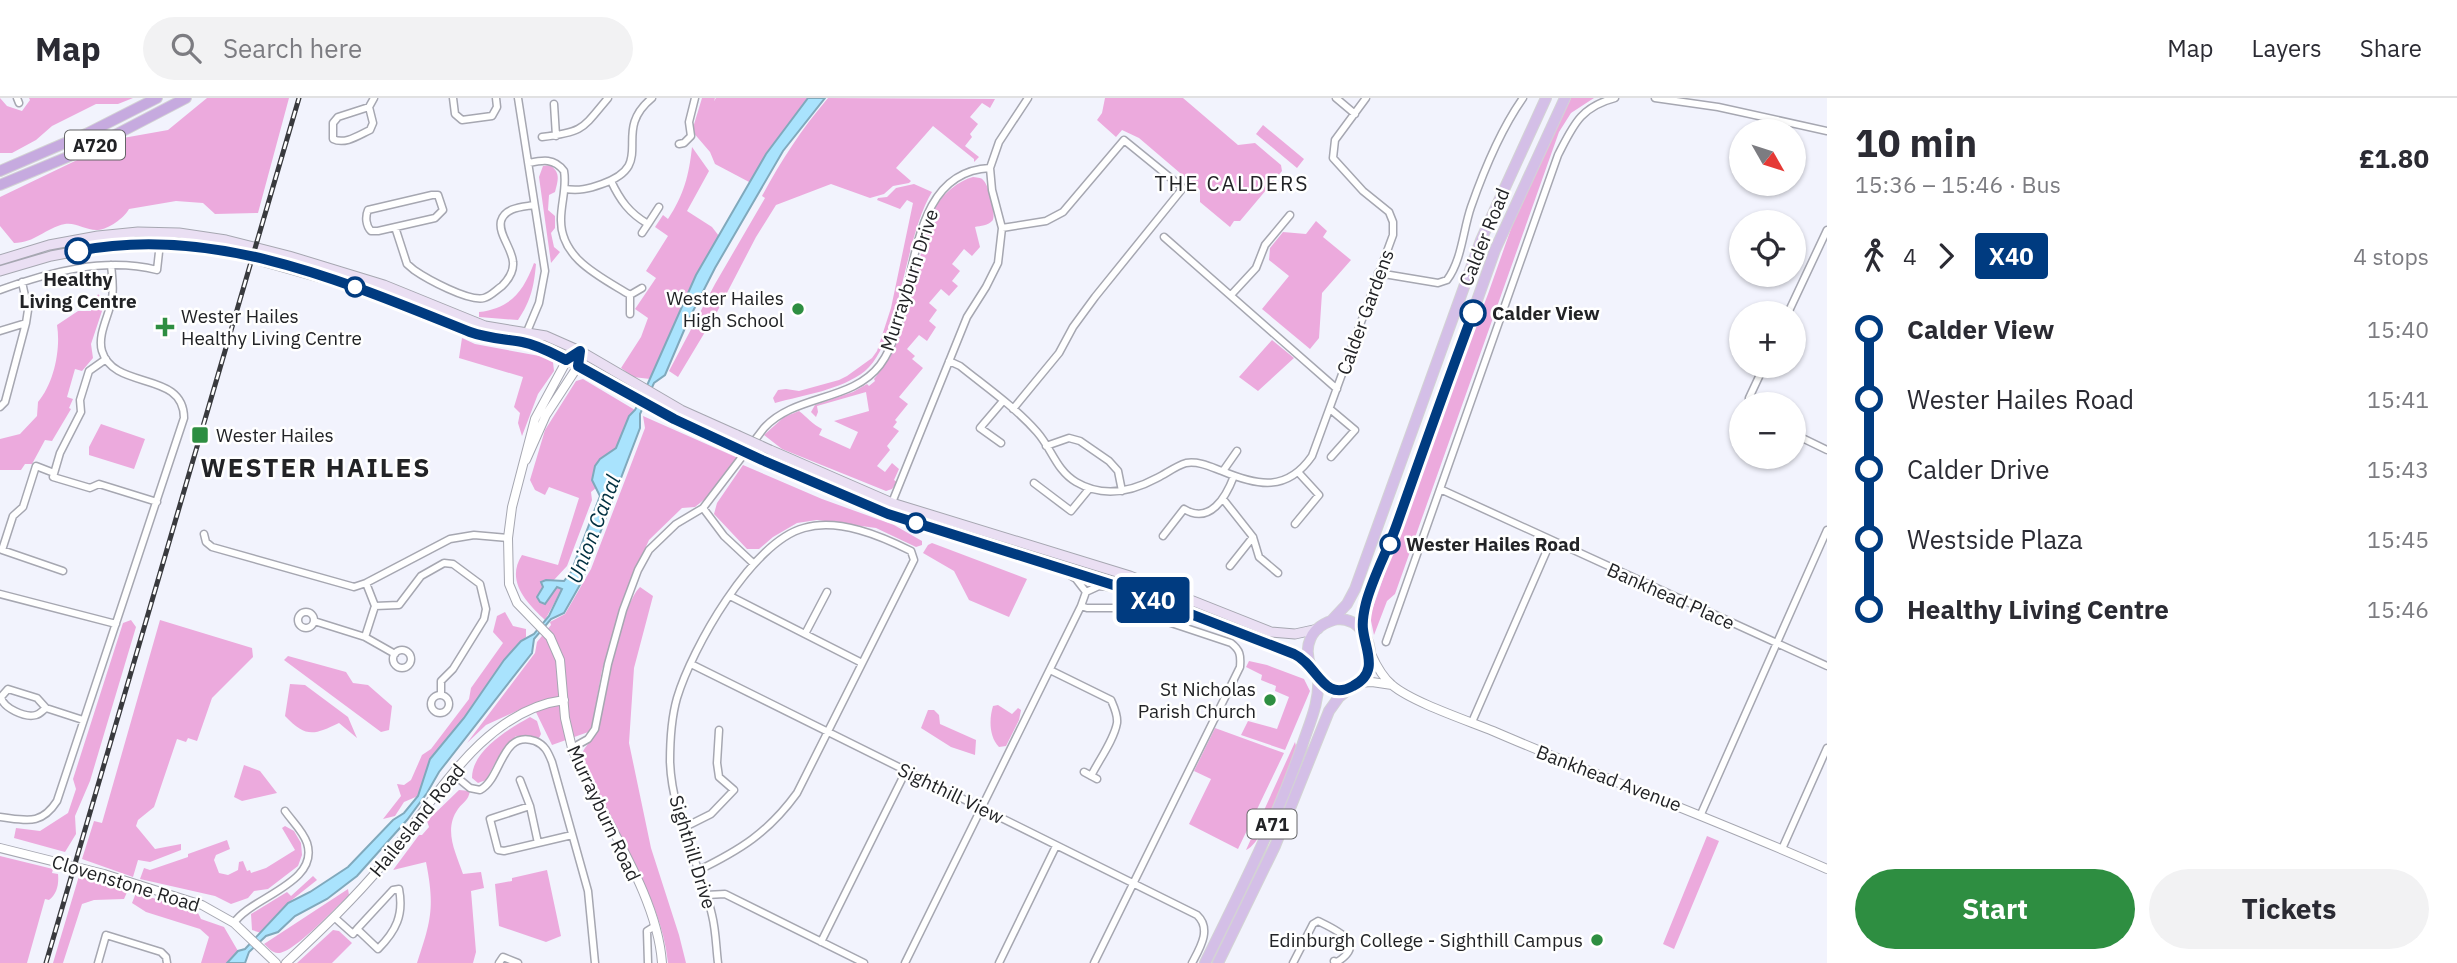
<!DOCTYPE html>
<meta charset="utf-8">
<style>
body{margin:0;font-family:"IBM Plex Sans",sans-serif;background:#f2f2f3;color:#2b2b33;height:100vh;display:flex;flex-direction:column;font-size:26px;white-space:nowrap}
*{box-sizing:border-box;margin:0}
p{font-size:23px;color:#7c7c81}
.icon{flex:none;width:38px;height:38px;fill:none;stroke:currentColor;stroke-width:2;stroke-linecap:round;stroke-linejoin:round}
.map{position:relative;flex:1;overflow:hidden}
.side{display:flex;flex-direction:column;background:#fff;width:630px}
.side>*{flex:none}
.badge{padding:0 14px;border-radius:5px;font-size:24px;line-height:46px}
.needle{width:46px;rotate:129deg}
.tools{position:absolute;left:1729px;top:21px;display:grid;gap:14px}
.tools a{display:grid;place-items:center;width:77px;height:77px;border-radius:50%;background:#fff;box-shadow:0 2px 5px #0004;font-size:35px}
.map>.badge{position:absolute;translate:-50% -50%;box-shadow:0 0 0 4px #fff}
.legs{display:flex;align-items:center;gap:10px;height:77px;padding:0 28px;font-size:23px}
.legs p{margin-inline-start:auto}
.summary{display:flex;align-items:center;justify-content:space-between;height:119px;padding:0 28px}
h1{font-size:38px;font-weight:700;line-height:52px}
.primary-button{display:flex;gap:14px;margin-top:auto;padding:14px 28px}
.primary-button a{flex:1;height:80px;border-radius:42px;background:#2e8e41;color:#fff;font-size:28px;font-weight:700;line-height:80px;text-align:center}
.primary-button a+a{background:#f2f2f3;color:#2b2b33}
ul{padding:0 28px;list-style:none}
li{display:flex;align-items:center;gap:24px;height:70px;font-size:26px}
li i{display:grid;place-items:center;width:10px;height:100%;margin:0 9px;background:currentColor}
li i::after{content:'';width:18px;height:18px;margin:-9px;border:5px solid;border-radius:50%;background:#fff}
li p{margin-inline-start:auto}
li:first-child i{background:linear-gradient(#0000 50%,currentColor 0)}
li:last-child i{background:linear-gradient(currentColor 50%,#0000 0)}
header{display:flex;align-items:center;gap:42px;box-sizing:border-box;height:98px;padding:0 35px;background:#fff;border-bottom:2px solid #e1e1e2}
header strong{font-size:33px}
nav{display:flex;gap:38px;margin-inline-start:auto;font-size:24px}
.search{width:490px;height:63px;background:#f2f2f3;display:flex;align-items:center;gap:18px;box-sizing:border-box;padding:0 24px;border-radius:38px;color:#7c7c81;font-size:26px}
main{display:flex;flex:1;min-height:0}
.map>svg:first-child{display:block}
.green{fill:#ecaadd}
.water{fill:#a9e3fd;stroke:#80a9bc;stroke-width:2}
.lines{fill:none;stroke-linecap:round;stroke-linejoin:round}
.minor-casing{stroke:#a6a7b1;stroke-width:9}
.tertiary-casing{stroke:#a6a7b1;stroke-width:10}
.secondary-casing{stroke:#a6a7b1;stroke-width:11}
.primary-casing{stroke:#d3d3d4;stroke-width:12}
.trunk-casing{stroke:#d3d3d4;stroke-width:12}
.minor{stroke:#fff;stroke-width:6}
.tertiary{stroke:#fff;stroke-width:8}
.secondary{stroke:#eadff3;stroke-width:9}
.primary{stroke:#d4bfe7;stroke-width:10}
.trunk{stroke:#c6aadf;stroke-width:10}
.rail-casing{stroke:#393a3e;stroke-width:5}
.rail{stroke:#fff;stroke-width:2.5;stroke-dasharray:8;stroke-linecap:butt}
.secondary-bridge-casing{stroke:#a6a7b1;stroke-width:11;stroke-linecap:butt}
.secondary-bridge{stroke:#eadff3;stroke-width:9}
.line-1-casing{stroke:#fff;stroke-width:16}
.line-1{stroke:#003b80;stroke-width:10}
.stop-1-dot{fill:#fff;stroke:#003b80;stroke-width:3.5}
.poi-dot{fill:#2e8e41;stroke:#fff;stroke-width:2.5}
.labels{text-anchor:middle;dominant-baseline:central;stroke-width:5;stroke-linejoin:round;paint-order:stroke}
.shield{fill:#fff;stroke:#646567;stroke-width:2}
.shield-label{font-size:18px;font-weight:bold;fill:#222326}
.street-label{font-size:19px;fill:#222326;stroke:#fff}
.stop-label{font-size:19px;font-weight:bold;fill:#222326;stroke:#fff;text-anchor:start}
.poi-label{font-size:19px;fill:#222326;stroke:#fff;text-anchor:end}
.neighbourhood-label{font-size:21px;letter-spacing:2px;fill:#222326;stroke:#fff}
.water-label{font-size:21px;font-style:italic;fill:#003041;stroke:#fff}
.district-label{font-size:26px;font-weight:bold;letter-spacing:2px;fill:#222326;stroke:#fff}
</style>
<header>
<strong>Map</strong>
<div class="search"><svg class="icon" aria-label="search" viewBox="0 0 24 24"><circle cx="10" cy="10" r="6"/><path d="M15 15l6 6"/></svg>Search here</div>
<nav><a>Map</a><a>Layers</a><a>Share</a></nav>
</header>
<main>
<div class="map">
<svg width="1827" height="865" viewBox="0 0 1827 865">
<rect width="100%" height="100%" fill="#f2f3fd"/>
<!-- green -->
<path class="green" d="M0,0L7,8L22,13L30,2L29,0H133L118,6H96L52,28L36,42L12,55H0Z
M207,0H289L258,115L215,116L203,105L176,103L129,111C124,120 109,131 98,132C87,133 76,124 65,126C45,130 35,145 14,145L0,128V99L123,40L168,32Z
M702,0H715L714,3L716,0H808L766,56L751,85L715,66L710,54L692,33Z
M828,0L995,1L990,10L982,5L970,19L978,26L970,36L972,39L965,48L979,59L974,64V61L933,28L896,70L911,83L909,85L893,88L884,96L870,100L831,86L776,107L756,139L717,214L678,279L669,273L715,186L765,100L762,98C782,61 801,32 828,0Z
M1105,0H1183L1238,47L1255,45L1281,67L1282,73L1240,123H1234L1230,129L1200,104V92L1139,40L1122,32L1116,39L1097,22L1102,15Z
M1571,0H1594L1571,15L1559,34L1395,496L1387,503L1374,537L1370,518L1423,366L1488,196L1519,108Z
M1263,27L1304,61L1297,70L1256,36Z
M692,49L709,73L687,113L712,129L719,138L696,177L650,281L633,279L621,270L641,239L648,220L635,211L656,180L646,173L668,138L655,129L663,117L668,121C684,97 689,77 692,49Z
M550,67C561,75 558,82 555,94L549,97L548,112L555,118V130L551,135L554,149L560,154L551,165L539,79L543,68Z
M973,79C979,80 981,79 984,83C989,88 997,119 992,123C989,127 980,128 975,129L980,149L972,158L964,151L952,166L960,173L952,183L958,188L949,198L941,191L929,205L937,212L929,223L936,229L927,243L919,237L907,251L915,258L912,261L923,270L899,299L908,306L895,322L897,324L893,329L899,333L887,348L890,352L877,368L885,374L892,365L899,371L894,382L897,384L892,391L886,393L782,351L764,337L784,319L799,313C807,319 812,326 822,331L819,337L850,351L858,334L834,323L869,313L866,294L817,308L818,314L816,319L811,314L815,307L853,294L867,286L869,288L875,283L874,281C904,247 911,197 921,155C925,140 928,122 936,108C944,95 958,83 973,79Z
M914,86L932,94C904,139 900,244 865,273C841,292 804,297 775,305L773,300L778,292L786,291L799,293L839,282L847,278L872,260L877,253L891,210L913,105L907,102L900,111L877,102L878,100L887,99L896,90Z
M1316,123L1327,133L1323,139L1351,162L1322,195L1319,240L1310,251L1262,211L1289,178L1269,162L1270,150L1283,134L1306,136Z
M534,165L536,166C534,188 531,203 518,222L479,219V214C511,210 523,194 534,165Z
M98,196L105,204L91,246L93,260L82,273L75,271L67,299L73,301L69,310L71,311L52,343L45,342L32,366H25L21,372H0V341L20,336L37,318L38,304C54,285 61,251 57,227L78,213H91Z
M462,240L475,246L545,259L553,264L554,273L538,296L522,338L518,325L520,315L514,309L523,279L459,260Z
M1272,242L1294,260L1258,293L1239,279Z
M583,281L635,312C625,323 626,338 617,349C609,360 600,370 592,382L596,390L591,394L592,402L567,468L553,483L546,482L540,504L545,505L557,489L562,491L545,522C527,505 505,483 522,457L558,467L579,400L549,389L545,397L535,392L530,382L545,332L576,283Z
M643,318L738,360L711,396L695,409L682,410L649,442L634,475L602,572L591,633L552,647L532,606L486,627L467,645L535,555L537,544L551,527L550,524L565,516L591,471L645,330Z
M101,326L145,341L134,371L89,357V349Z
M743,367L822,401L894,427L922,443V447L916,449L876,430L817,422L797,425L773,439L759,451H747L714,416L717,405Z
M932,445L1027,481L1009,519L969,502L954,473L923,455L928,447Z
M640,489L653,498L634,570L629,645L651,750L679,837L686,865H668C661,791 606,730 581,661C582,647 596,642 599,629C605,600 621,507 640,489Z
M505,514L513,528L526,531V539L504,562L464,620L430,661L418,698L404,704L395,718L383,721L401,698L397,686L404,687L411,682L422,657L431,651L469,601L471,590L503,545L493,534L497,518Z
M131,522L136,529L90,683L75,718L76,736L65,754L14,740L16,730L40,733L68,715L76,691L73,681L123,525Z
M160,522L252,550L253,559L212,600L197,643L188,640L186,644L177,641L154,709L138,722L136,728L155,751L181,746V752L150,764L138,762L133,779L82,761L94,723L102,725Z
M288,558L346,574L353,585L368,587L392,608L389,632L381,634L284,562Z
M1249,563L1267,567L1304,581L1310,593L1285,652L1241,637L1248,623L1277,631L1289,599L1275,593L1276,588L1261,582L1262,577L1246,569Z
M290,586L305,587L348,619L357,640L339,625C314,637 306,640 285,618Z
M998,607L1012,616L1018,610L1021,612L1019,622L1006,648L999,649C989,639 989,621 993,608Z
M928,612H934L939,617L940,626L976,642L975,657L951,649L921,630Z
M530,619L537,623L541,636L539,640L516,638L500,656L486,682L478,685L472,680C472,652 509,631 530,619Z
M1215,630L1284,655L1238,751L1189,726L1211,681L1194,673Z
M1295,644L1297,652C1288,673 1265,745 1246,752Z
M244,667L260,673L277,695L242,703L234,699Z
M459,692L470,693C468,703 464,703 458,711C443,732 456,755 463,776L481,774L484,790L471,793L476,854L473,865H417C431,823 435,809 426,764L393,772L419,737H422L429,729L427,723Z
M285,728L294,733L301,745L302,757L298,768L268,791L254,793L248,800L231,806L215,798L140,781L144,770L150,772L188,759V756L227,742L230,751L216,757L214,762L219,775L228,777L238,772L239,764L243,763L247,773L250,772L251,775L266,770L295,752L282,730Z
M1707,738L1719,743L1674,851L1663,846Z
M0,758L53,771L52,775L58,776C59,786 57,796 49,802L45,801L27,865H0Z
M547,772L561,838L546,844L499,828L495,786L512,783V780Z
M79,778L128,792L124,801L94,802L82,806L63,865H53Z
M313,778L317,782L288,805L261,835L252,832L251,816L287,794L291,798Z
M348,791L349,797C336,809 293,856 278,855C272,855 268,849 264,846Z
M136,795L197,813L201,821L224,829L238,853L227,865H201L209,839L200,831L146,814L132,805Z
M333,832L339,833L352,845L332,865H297Z"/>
<!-- water -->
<path class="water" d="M808,0H825L783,53L715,170L688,223L665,277L654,285L640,316V330L581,485L564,515L551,521L534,541L532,555L439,674L427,695L407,722L357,778L327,801L295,818L278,834L266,838L249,854L245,865H227L238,853L245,851L288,805L310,794L348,769L393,722L404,715L418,698L430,661L464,620L504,562L521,543L534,536L549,518L562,491L557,489L545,506L540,504L537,499L543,489L541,484L546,482L564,483L571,474L600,398L592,382L595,368L600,361L616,350L629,318L635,312L641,301L696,177L766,56Z"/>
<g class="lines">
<defs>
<path id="minor" d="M17,0L19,5
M453,0L455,16L462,22L492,18L497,9L496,0
M518,0L545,173L539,205L526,236
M1336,0L1355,16
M1655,0L1718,9L1827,33
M554,6L556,38
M369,9L338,19L333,25V41C345,47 359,37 370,32L373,25L369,9L374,0
M542,39C584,34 582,31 608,0
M679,46L684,45L691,38L689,24L695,0
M529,65C543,62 554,60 564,73C567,89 561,105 561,121C560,161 601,179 630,197
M611,83C620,102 629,115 648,126L659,109
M565,91C579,93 588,91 602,86C659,66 609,35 652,0
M432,97H438L443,112L435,120L378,133H371C366,128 365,119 368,112Z
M395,129L407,166L414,172C427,181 469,204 484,200C491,198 496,192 502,188C509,181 514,174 513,164C512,150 498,136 501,123C505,109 523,109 534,107
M1002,130L1046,123L1063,114L1124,42L1183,90L1095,199L1073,229L1059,255L1013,311
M642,135L648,126
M1164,139L1337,291
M1378,175L1438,185L1447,182C1462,162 1463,132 1471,109C1484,72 1501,31 1523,0
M0,192C49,174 105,159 157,172L160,145
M1231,197L1256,170L1265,147L1290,117
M1788,215L1827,132
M630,216V197L642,190
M0,233L26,225
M106,261L89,273L80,302L81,314L60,355L53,379L90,390L99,386L157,404
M949,263L960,268C986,289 1015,309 1037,334C1052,351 1056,372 1076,384C1103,400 1131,394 1157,380C1167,375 1176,368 1186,365C1199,363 1211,369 1222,373C1258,388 1287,394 1312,358L1393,137V124L1389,114L1363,93L1333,60L1335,42L1366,0
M1749,306V300L1764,268
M0,309L5,304L26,225L28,212L22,184
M1330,311L1355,332L1331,359
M1794,336L1827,352
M1001,345L980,330L1003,303
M1046,348L1069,340L1080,343L1109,363L1118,373L1122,393
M1223,373L1237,353
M54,375L36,368L23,409L13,418L2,452L63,473
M1034,385L1071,413L1089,391
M1440,391L1827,568
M1223,401L1253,439L1259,459L1278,475
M891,407L967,219L986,189L998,165L1002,130L992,92L990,70L999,44L1028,0
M703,410L724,438L754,466
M1295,426L1319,397L1298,374
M204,436L206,444L212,449L354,489L366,485L450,441L474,437L508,440
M1163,438L1184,411C1210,427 1226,399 1234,378
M1230,468L1253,439
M1065,474L1076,481L1086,494
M0,496L116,526
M730,498L862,565
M375,508L399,507L421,478L444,465L453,466L480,486L486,511L484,521L453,571L441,583V597
M1081,508L1087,510H1126L1231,545C1240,552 1241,557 1240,569L1094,865
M298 522a8 8 0 1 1 16 0a8 8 0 1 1-16 0Z
M314,523L365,539L375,508L366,485
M805,536L827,494
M365,539L395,556
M1386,544L1558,57C1573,28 1580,9 1615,0
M393 561a9 9 0 1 1 18 0a9 9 0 1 1-18 0Z
M691,566L1197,817C1212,831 1200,850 1192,865
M1050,572L1111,602C1114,609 1118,617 1117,625C1114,642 1099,662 1091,678
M431 606a9 9 0 1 1 18 0a9 9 0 1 1-18 0Z
M46,610C42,613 40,616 36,617C25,620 3,610 1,599L8,591L37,600L46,610L83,622
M1472,624L1551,443
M572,650L588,641L595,631L608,566L623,512L638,472L649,452L676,426L703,410L764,330C795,296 852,304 880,267C921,213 899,74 990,70
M1084,674L1097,681
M453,676L470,690L480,692C502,681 501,631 535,643C545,647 548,654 552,664L588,793L595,865
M520,682L530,708L538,745
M530,708L490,721L498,752L504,753L572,737
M1701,716L1827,432
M0,719C26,722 41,728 57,703L184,320C184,272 114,293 102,253C97,236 110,216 112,200C114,189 112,178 111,167
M683,730L711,716L734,692L719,679L717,665L719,632
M1782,751L1827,650
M697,773C740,752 768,735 797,695L914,462L911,453C881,438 839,420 804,430C752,444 692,550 677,600C671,621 670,642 670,664C672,718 700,765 712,817C716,833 716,849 718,865
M706,797L725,796L864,865
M334,819L353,836L357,831L393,792L399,791C404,817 396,833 378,851L357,831
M234,825C251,799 320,785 307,745C303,733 292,723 285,713
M821,844L906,673
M98,865L106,837L161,854L166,859L167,865
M499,865L503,859L518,865
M648,865L647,833L655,828
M905,865L1081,508L1086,494L1099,488L1110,489
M999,865L1056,748
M1293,865L1313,826L1318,823C1336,832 1368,845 1337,864L1334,863"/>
<path id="tertiary" d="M580,253L567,262L535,321L512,409L508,440L509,486L517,505L550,539L560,562L565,620L572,650C599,717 657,793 662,865
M526,362L546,317L578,268L579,263
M1371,556C1376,567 1382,579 1392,587C1412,604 1466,622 1493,633C1604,681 1717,722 1827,771
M1358,585L1372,584L1392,587
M0,750L104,776L202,807L234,825L276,865
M286,865C320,833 353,802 383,766C432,708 480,613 564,602"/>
<path id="secondary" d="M0,162L49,147L98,138L138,134L179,135L226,142L289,158L384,187L485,228L546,238L580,253L681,312L737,337
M0,173L51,158L99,149L137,145L184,146L223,152L379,196L472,235L538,248L600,278L654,312L731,348
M770,352L892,405L1130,478L1271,534L1295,536L1318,531
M762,362L888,416L1126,491L1294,556L1312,569"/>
<path id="primary" d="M1338,521C1361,521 1372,543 1370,564C1369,573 1363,581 1356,587C1320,613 1278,534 1338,521Z
M1332,522L1347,506L1355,491L1481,142L1546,0
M1363,533L1367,500L1389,449L1495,152L1565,0
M1205,865C1240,794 1276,723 1302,648C1309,626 1320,604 1318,580
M1218,865L1275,748L1329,613L1339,599L1350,590"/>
<path id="trunk" d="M0,73L88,35L157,0
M0,87L94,48L186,0"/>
</defs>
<!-- minor casing -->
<use href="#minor" class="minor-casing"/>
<!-- tertiary casing -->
<use href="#tertiary" class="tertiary-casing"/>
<!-- secondary casing -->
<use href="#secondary" class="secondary-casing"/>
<!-- primary casing -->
<use href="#primary" class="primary-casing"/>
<!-- trunk casing -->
<use href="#trunk" class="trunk-casing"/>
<!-- minor -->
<use href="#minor" class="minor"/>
<!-- tertiary -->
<use href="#tertiary" class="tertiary"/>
<!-- secondary -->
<use href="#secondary" class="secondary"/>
<!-- primary -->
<use href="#primary" class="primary"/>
<!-- trunk -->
<use href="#trunk" class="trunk"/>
<defs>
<path id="rail" d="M46,865L299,0"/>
</defs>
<!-- rail casing -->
<use href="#rail" class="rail-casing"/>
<!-- rail -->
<use href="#rail" class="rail"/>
<defs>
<path id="secondary-bridge" d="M737,337L770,352
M731,348L762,362"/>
</defs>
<!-- secondary-bridge casing -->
<use href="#secondary-bridge" class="secondary-bridge-casing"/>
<!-- secondary-bridge -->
<use href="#secondary-bridge" class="secondary-bridge"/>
</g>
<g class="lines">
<defs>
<path id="line-1" d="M78,153C214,126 345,184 470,234C486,240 505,241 522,244C538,247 552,255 566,262L580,253L578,268L674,321L762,362L888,416L1126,491L1294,556C1318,567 1323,605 1353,588C1380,574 1365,552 1363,531C1362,523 1364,513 1366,505C1373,478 1388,452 1397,426C1422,355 1447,285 1473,215"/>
</defs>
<!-- line-1 casing -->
<use href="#line-1" class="line-1-casing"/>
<!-- line-1 -->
<use href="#line-1" class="line-1"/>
</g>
<!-- markers -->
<g class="stop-1-dot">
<circle cx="78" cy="153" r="12"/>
<circle cx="355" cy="189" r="9"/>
<circle cx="1473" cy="215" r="12"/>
<circle cx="916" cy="425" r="9"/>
<circle cx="1390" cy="446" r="9"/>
</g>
<g class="poi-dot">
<circle cx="798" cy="211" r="7"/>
<path d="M161.5 218.5h7v7h7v7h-7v7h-7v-7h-7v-7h7z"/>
<rect x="191" y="328" width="18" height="18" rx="3.5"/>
<circle cx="1270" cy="602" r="7"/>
<circle cx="1597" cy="842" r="7"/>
</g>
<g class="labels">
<!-- shield labels -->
<g class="shield">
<rect x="65" y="32.5" width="60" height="29" rx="5"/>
<rect x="1247.5" y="711.5" width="49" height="29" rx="5"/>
</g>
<g class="shield-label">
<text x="95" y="47">A720</text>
<text x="1272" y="726">A71</text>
</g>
<!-- street labels -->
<g class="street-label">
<text transform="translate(1484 139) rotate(-68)">Calder Road</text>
<text transform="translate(909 182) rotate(-72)">Murrayburn Drive</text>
<text transform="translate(1365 214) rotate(-70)">Calder Gardens</text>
<text transform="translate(1671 498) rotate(24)">Bankhead Place</text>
<text transform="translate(1609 680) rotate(21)">Bankhead Avenue</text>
<text transform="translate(951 695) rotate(26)">Sighthill View</text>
<text transform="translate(604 715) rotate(65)">Murrayburn Road</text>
<text transform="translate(417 722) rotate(-51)">Hailesland Road</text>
<text transform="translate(693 754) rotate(73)">Sighthill Drive</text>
<text transform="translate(126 785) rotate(17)">Clovenstone Road</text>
</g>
<!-- stop labels -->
<g class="stop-label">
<text x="78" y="181" text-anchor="middle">Healthy<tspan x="78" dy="22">Living Centre</tspan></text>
<text x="1492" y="215">Calder View</text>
<text x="1406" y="446">Wester Hailes Road</text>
</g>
<!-- poi labels -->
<g class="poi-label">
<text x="784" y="200">Wester Hailes<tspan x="784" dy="22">High School</tspan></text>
<text x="181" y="218" text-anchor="start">Wester Hailes<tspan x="181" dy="22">Healthy Living Centre</tspan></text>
<text x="216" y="337" text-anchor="start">Wester Hailes</text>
<text x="1256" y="591">St Nicholas<tspan x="1256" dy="22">Parish Church</tspan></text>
<text x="1583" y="842">Edinburgh College - Sighthill Campus</text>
</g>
<!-- neighbourhood labels -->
<g class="neighbourhood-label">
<text x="1232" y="85">THE CALDERS</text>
</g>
<!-- water labels -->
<g class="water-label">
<text transform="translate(593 431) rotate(-69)">Union Canal</text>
</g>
<!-- district labels -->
<g class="district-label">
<text x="316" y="369">WESTER HAILES</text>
</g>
</g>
</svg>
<div class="tools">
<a><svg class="needle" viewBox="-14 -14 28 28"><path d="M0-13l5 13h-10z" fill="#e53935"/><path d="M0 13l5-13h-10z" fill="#7c7c81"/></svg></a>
<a><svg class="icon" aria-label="locate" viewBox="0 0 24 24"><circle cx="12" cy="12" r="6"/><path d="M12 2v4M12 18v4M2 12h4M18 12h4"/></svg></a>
<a>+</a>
<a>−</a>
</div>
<b class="badge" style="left:1153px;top:502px;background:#003b80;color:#fff">X40</b>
</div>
<section class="side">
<div class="summary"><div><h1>10 min</h1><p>15:36 – 15:46 · Bus</p></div><b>£1.80</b></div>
<div class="legs"><svg class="icon" aria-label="walk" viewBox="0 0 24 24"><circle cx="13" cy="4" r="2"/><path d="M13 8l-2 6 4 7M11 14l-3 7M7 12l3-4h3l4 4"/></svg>4<svg class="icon" aria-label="forward" viewBox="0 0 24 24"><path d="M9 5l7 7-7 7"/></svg><b class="badge" style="background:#003b80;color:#fff">X40</b><p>4 stops</p></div>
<ul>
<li><i style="color:#003b80"></i><b>Calder View</b><p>15:40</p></li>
<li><i style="color:#003b80"></i><span>Wester Hailes Road</span><p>15:41</p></li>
<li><i style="color:#003b80"></i><span>Calder Drive</span><p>15:43</p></li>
<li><i style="color:#003b80"></i><span>Westside Plaza</span><p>15:45</p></li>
<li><i style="color:#003b80"></i><b>Healthy Living Centre</b><p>15:46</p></li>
</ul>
<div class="primary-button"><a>Start</a><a>Tickets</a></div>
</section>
</main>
